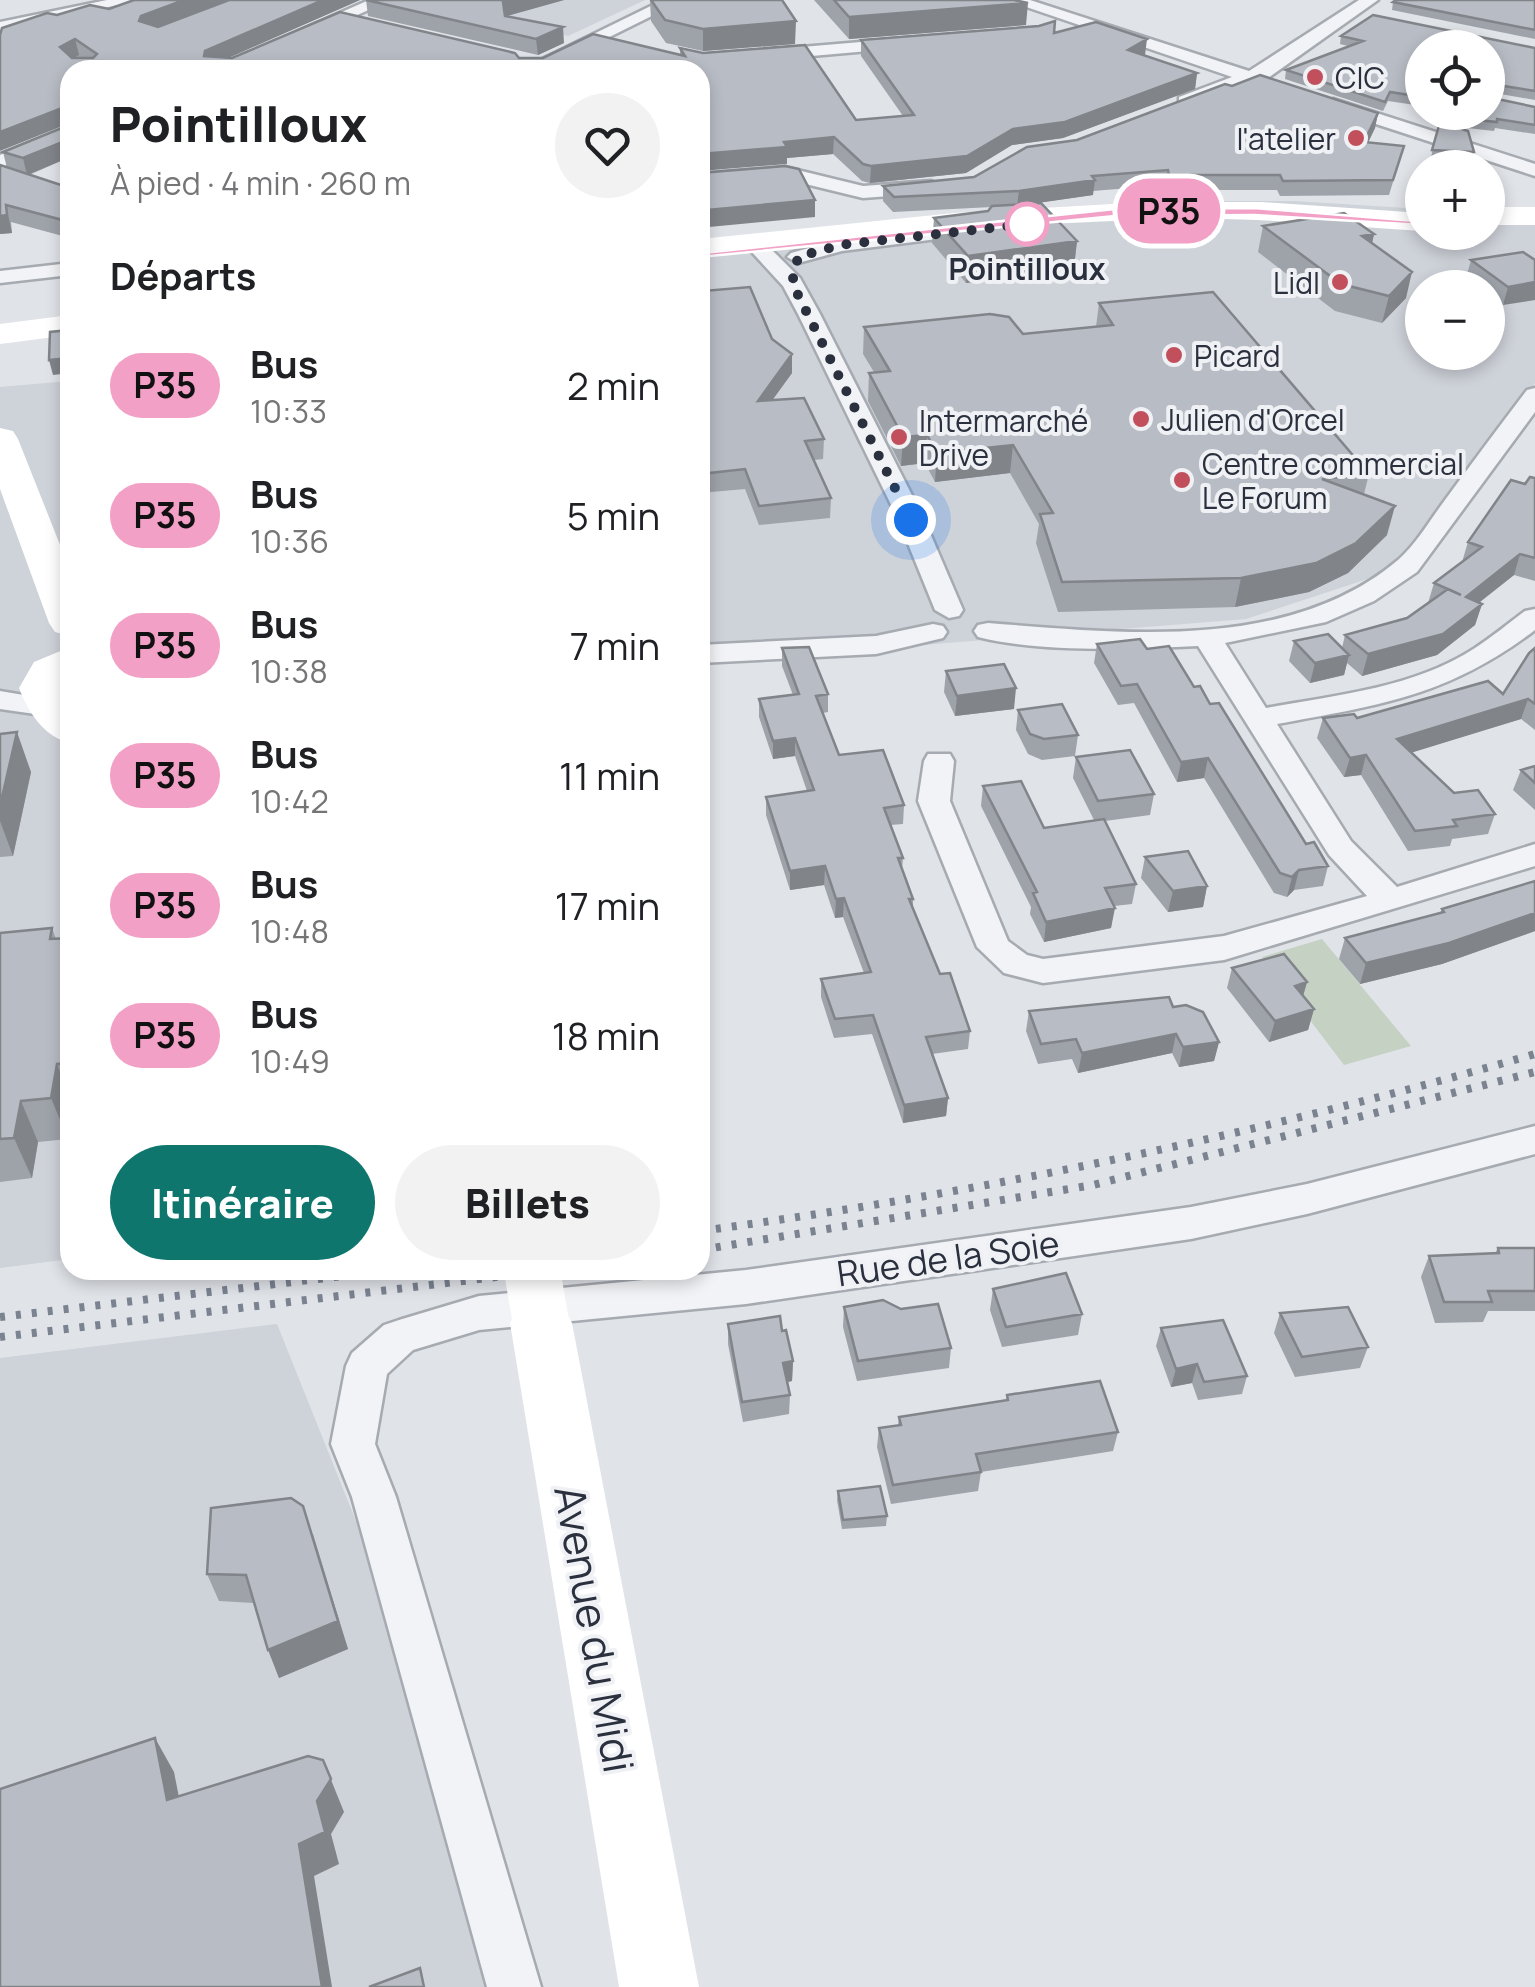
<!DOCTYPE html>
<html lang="fr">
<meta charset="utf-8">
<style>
body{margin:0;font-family:Manrope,sans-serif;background:#f2f2f2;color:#202124;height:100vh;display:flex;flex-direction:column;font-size:38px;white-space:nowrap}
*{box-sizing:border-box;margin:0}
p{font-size:32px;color:#757577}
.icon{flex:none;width:55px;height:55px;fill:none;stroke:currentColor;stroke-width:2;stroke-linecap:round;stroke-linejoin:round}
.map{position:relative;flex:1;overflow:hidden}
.sheet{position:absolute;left:60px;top:60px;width:650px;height:1220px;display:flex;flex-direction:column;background:#fff;border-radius:30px;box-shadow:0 5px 15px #0003}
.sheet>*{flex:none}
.badge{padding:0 20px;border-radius:32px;font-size:35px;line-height:65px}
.fabs{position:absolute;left:1405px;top:30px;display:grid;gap:20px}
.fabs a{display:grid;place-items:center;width:100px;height:100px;border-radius:50%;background:#fff;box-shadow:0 5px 15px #0003;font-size:50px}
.you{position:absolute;width:50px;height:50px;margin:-25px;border:8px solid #fff;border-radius:50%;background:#1a73e8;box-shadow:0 0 0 15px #1a73e833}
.map>.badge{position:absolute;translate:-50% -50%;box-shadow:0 0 0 5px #fff}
h2{padding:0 50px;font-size:38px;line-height:90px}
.round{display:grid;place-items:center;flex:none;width:105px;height:105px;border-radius:52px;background:#f2f2f2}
.overview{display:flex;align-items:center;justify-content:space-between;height:170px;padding:0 50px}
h1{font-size:48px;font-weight:800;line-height:75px}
.primary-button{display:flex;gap:20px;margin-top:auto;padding:20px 50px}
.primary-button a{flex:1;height:115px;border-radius:60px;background:#0f766e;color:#fff;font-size:40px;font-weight:800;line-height:115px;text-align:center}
.primary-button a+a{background:#f2f2f2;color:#202124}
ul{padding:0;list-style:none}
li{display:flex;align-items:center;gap:30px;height:130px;padding:0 50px}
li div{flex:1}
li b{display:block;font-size:38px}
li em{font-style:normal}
li .badge{min-width:110px;font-weight:700;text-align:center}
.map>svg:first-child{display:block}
.built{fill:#ced2d9;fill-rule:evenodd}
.green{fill:#c5d1c2}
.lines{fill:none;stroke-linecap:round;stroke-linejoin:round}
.street-casing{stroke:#a6aab1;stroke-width:5}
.street{fill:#f2f3f6;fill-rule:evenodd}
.secondary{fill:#fff;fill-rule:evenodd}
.rail{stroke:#7b8290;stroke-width:8;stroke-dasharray:5 11;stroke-linecap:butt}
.secondary-bridge{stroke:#fff;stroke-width:56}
.wall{fill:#9ea2a9}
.shaded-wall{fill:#818489}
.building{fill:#b8bcc4;stroke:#818489;stroke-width:2.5;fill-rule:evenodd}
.line{fill:#f2a0c6;stroke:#fff;stroke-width:2.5}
.walk{stroke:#2a303d;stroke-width:10;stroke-dasharray:0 18}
.poi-dot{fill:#c2505c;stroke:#eff1f5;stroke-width:4}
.stop-dot{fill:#fff;stroke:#f2a0c6;stroke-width:5}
.labels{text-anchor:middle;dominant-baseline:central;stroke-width:8;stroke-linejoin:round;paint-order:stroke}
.far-poi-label{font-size:30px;fill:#2a303d;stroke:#eff1f5;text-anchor:start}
.far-stop-label{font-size:30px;font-weight:bold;fill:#2a303d;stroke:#eff1f5}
.street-label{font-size:35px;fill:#2a303d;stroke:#eff1f5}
.near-street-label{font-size:42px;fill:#2a303d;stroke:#eff1f5}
</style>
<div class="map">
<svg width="1535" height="1987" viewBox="0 0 1535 1987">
<rect width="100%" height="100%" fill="#e0e3e8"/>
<!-- built -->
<path class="built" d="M414,0H645L568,36Z
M1160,201H1294L1422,209V232H1488V212L1535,215V383L1407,566L1246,619L700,663V247L1059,207ZM1422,288H1488V352H1422Z
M70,381V1259L0,1268V387Z
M277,1324L398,1626L496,1987H0V1358Z"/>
<!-- green -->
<path class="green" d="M1322,939L1411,1046L1344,1065L1262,957Z"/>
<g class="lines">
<defs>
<path id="street" d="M107,0H139L0,32V22Z
M369,0H391L234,70H210Z
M663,0H684L543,70H520Z
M1006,0H1030L1249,71L1359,0H1378L1261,83H1250L1185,106L1179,105V97L1232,77Z
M908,38L914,39V47L766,60L757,55L766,50Z
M1333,99L1535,164V176L1327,108L1324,104Z
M70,126V139L0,168V155Z
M785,167L863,186L931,181L941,187L931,193L863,198L785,179L700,186V174Z
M978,223L988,229L985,233L842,251L798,263L787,257L791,253L841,239Z
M774,235L784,241L772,250L800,278L820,314L924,519L963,610L959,616L949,618L935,610L898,519L798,314L783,286L749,249Z
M70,263V275L0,283V271Z
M1535,388V412L1417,572L1374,601L1326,622L1225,643L1266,708C1336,695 1414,688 1475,648C1492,637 1509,623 1525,611L1535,609V630C1448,696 1380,705 1277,724L1351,841L1397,887L1535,844V866L1224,960L1043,983L1004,973L977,947L918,801L924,761L928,754H950L954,761L950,801L1008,941L1027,955L1043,959L1224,936L1367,896L1329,855L1198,646C1132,649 1041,653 978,637L974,631L978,625L988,623C1121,633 1288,653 1398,560C1417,543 1430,520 1445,500C1472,463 1499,427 1527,390Z
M933,624L943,626L947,632L943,638L876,654L700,663V645L876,636Z
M0,691L59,701L64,707L59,713L49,716L0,709Z
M1535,1126V1154L1307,1214L1191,1239L746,1304L479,1330L413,1350L387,1374L375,1444L396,1497L541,1987H487L352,1497L331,1444L346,1366L352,1353L384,1325L399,1320L479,1296L746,1270L1191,1207L1307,1184Z"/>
</defs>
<!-- street casing -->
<use href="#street" class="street-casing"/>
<!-- street -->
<use href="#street" class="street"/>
<!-- secondary -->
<path class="secondary" d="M1145,202H1262L1422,213V231C1351,227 1281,219 1209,219C1039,219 869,239 700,257V239L954,213Z
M1488,207H1535V225H1488Z
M70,315V335L0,344V324Z
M0,428L13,431L18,439L70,570V636L55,632L49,623L0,489Z
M70,647V677L63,688L70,703V743C43,736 29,713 19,688L34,662Z
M541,1297L563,1305L572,1323L699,1987H619L510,1323L519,1305Z"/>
<!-- rail -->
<path class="rail" d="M700,1231C983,1193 1260,1134 1535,1054
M700,1250L1093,1185L1535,1072
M0,1317L393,1270
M0,1337L554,1270"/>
<!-- secondary-bridge -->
<path class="secondary-bridge" d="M532,1270L541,1323"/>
</g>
<!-- wall -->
<path class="wall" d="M229,0H360L229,57L519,58L680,55V48L856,120L903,116L861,56V40L1054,33L1145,55L1197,73L1195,89L1063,138L1012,145L966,173L870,183L862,181L833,154L787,158V164L70,70V157L29,175L70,188V238L11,222L12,233L0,234V165L7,168L3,152L67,126L57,15L109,9Z
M366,0H564L506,16L564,43L538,55L368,16Z
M650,0L795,44L703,51L666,43L651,21Z
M814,0H1014L1026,25L849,39Z
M1535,0V39L1392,10L1393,2Z
M1341,36L1535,48V100L1489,92L1422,48V106L1388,101L1383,111L1285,79L1286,70L1348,46L1340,44Z
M1232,86L1378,113L1375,128L1368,143L1404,146L1389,195L1280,196L1277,190H1167L1165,185L1093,191V195L1029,204L1077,241L1074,267L966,283L932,243L934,218L988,211L992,207L893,212L883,201V186L974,177Z
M1535,107V134L1495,128L1494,131L1458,127L1474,152L1470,168H1428L1443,112Z
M1263,226L1374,234L1372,244L1406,298L1382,323L1335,311L1258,252Z
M1523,252L1503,305L1488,294V288H1479L1466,278L1471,260Z
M700,281L704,291L772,339L792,373L772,400L824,439L823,459L814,460L831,498L830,518L759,525L745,489L700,493Z
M1099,303L1369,474L1364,494L1387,535L1348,573L1309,592L1235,607L1058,612L1036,543L1039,524L1010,473L935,482L925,463L901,466L868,401L869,373L874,372L863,354L864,327L1023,334L1096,327Z
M1535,478V581L1514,575L1479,603L1482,604L1475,625L1437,655L1362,676L1347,663L1344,675L1310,683L1289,661L1294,641L1342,648L1345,635L1407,618L1428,603L1434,583L1462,562L1468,542L1525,484Z
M1097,644L1147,649L1194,687L1210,704L1306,844L1328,866L1323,886L1294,890L1287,897L1274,893L1204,778L1177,782L1134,703L1118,705L1094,663Z
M782,648L828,694V712L823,713L839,755L904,805L903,824L890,825L903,858L902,869L913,899V909L940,974L970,1031L968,1049L932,1054L948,1098L946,1116L903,1123L872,1034L834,1038L821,997V979L864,973L843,917L835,918L824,885L790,890L766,815V797L807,791L795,756L773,759L759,717V699L793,695L782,666Z
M1535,648V730L1521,719L1412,752L1454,793L1495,814L1488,834L1452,839L1450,846L1408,851L1361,775L1344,777L1317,738L1323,718H1357L1503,694Z
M946,671L1014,709L955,716L944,692Z
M1018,710L1078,735L1075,756L1042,760L1028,754L1016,730Z
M0,734L31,772L13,856L0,857Z
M1076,757L1154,794L1150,815L1105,821L1136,884L1132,904L1114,906L1111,928L1044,942L1030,914L1031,907L981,806L983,786L1044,828L1094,820L1073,778Z
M1535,766V810L1513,790L1521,770Z
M1145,857L1207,886L1203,907L1168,912L1141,878Z
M1535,881V931L1442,964L1360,984L1339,959L1345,938L1440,913L1442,909Z
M52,928L56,939L70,938V1123L68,1139L38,1142L32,1178L0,1182V933Z
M1232,968L1307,982L1303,996L1314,1009L1308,1030L1269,1042L1227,988Z
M1173,1007L1219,1042L1214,1061L1179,1067L1172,1053L1078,1073L1072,1059L1038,1064L1026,1031L1029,1011Z
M1498,1248H1535V1311H1488L1483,1322L1435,1323L1421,1277L1429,1256L1495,1253Z
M993,1289L1082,1314L1078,1335L1002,1347L990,1310Z
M844,1307L951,1348L949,1368L857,1381L843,1327Z
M1280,1313L1368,1347L1360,1368L1295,1377L1274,1333Z
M728,1324L782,1331L793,1361L792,1381L787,1382L790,1395L789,1414L743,1422L728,1344Z
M1161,1328L1247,1376L1242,1394L1198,1400L1192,1383L1171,1387L1156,1346Z
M1007,1395L1118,1432L1113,1451L981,1472L978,1491L891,1504L877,1447L879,1428L898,1425L899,1417L1006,1401Z
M838,1491L887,1516L886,1526L842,1529L837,1500Z
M313,1534L348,1649L279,1678L254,1603L219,1601L207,1574Z"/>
<!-- shaded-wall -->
<path class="shaded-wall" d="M184,0H227L145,32L139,21L141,16Z
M323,0H360L208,67L204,56L205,51Z
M509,0H564L504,17L503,2Z
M1028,3L1026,25L849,39V17Z
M796,21L795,44L703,51V29Z
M563,27L564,43L538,55L536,39Z
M75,39L79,55L64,63L60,47Z
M1147,39L1145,55L1126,66L1128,50Z
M1197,73L1195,89L1063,138L1012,145L966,173L870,183L871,166L1013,129Z
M67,106L70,123L0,151V132Z
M1378,113L1375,128L1361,157L1364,142Z
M834,137L833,154L787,158V164L700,171V154L784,142Z
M70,139V157L27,175L23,158Z
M1095,180L1093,195L1017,206L1019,191Z
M815,200V217L709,227V233L700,234V216L706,210Z
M6,205L12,233L0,234V216Z
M1374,234L1368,260L1362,236Z
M1077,241L1074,267L966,283L968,256Z
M1412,272L1406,298L1382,323L1389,296Z
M1535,282V300L1503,305L1508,287Z
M792,354V373L758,420V401Z
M70,358V373L53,375L49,360Z
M927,435L925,463L901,466L903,437Z
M1013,445L1010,473L935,482L937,453Z
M1395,506L1387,535L1348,573L1309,592L1235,607L1241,578Z
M1520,554L1514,575L1459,618L1466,597Z
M1482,604L1475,625L1437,655L1362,676L1368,654Z
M1349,655L1344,675L1310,683L1315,663Z
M1016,688L1014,709L955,716L957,696Z
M1528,699L1521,719L1391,759L1397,739Z
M17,732L31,772L13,856L0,821V806Z
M795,738V756L773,759V741Z
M1366,755L1361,775L1344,777L1350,758Z
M1208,758L1204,778L1177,782L1181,762Z
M825,866L824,885L790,890V871Z
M1299,870L1294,890L1287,897L1292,877Z
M1207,886L1203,907L1168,912L1173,891Z
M844,898L843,917L835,918L836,899Z
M1115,908L1111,928L1044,942L1046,922Z
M1535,913V931L1442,964L1360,984L1366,963Z
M1307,982L1301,1003L1295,986Z
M1314,1009L1308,1030L1269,1042L1275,1021Z
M1176,1034L1172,1053L1078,1073L1082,1053Z
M1219,1042L1214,1061L1179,1067L1183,1047Z
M57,1064L70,1098V1123L68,1139L51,1098Z
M948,1098L946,1116L903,1123L904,1105Z
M21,1101L38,1142L32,1178L14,1138Z
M793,1361L792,1381L783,1383V1363Z
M1197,1364L1192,1383L1171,1387L1176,1369Z
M303,1506L348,1649L279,1678L268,1650Z
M155,1738L174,1772L186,1833L167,1800Z
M323,1760L344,1812L331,1834L339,1864L314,1876L332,1987H322L299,1844Z"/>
<!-- building -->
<path class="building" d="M134,0H184L141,16L139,21L158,27L229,0H323L205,51L204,56L232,58L340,12L515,53L519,58H543L593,34L685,56L680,48L703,53L805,45L856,120L914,115L861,40L1039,26L1055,21L1054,33L1096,22L1147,39L1128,50L1197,73L1065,122L1013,129L967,156L871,166L863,164L834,137L784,142L787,147L700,154V70H70V139L23,158L3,152L67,126V106L0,132V35L2,28L47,13L57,15L90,5L109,9ZM75,39L97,54L93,58H72L60,47Z
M366,0H509L503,2L505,16L563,27L536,39Z
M651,0H782L796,21L703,29L665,20Z
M834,0H1014L1028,3L849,17Z
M1396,0H1535V30L1393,2Z
M1373,15L1535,48V91L1491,84L1488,94V48H1422V97L1390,92L1385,102L1286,70L1363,41L1341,36Z
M1260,75L1378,113L1364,142L1404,146L1393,180L1283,181L1280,175H1169L1168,170L1092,176L1095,180L1019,191L894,197L883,186L974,177L1027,147L1077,140L1225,84L1232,86Z
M1488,97L1535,107V125L1497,119V122L1457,118L1459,126L1441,120L1443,112H1488Z
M1440,122L1468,131L1474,152L1432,150Z
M0,165L70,188V222L6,205L7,215L0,216Z
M785,166L799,169L815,200L706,210L708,216H700V173Z
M1041,203L1077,241L968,256L934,218L988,211L992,206Z
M1344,213L1374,234L1362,236L1412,272L1389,296L1341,284L1263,226Z
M1523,252L1535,260V282L1508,287L1471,260Z
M700,281L704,291L750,287L772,339L792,354L758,401L804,398L824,439L805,441L831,498L759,506L745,469L700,474Z
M1213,292L1369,474L1322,479L1395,506L1356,543L1316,563L1241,578L1062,582L1040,514L1053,513L1013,445L937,453L927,435L903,437L869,373L890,371L864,327L990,314L1009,317L1023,334L1113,325L1099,303Z
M70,330V358L49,360L50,332Z
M1530,477L1535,478V558L1520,554L1466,597L1482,604L1443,634L1368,654L1345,635L1407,618L1448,589L1461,595L1434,583L1482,547L1468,542L1511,480L1525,484Z
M1328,634L1349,655L1315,663L1294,641Z
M1140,639L1147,649L1169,646L1194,687L1200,686L1210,704L1219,703L1306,844L1314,842L1328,866L1299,870L1292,877L1280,873L1208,758L1181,762L1137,684L1121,686L1097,644Z
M809,647L828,694L816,696L839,755L883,750L904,805L884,808L903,858H898L913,899H909L940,974L950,973L970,1031L926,1037L948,1098L904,1105L873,1015L835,1019L821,979L871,972L844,898L836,899L825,866L790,871L766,797L814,790L795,738L773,741L759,699L799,694L782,648Z
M1535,648V704L1528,699L1397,739L1454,793L1478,790L1495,814L1453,820L1457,826L1415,831L1366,755L1350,758L1323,718L1354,714L1357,718L1488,681L1503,694L1529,653Z
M1004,664L1016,688L957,696L946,671Z
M1062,704L1078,735L1044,739L1030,734L1018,710Z
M17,732L0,806V734Z
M1130,750L1154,794L1098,801L1076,757Z
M1535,766V783L1521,770Z
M1021,781L1044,828L1104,819L1136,884L1105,888L1115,908L1046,922L1033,893L1037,892L983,786Z
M1188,851L1207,886L1173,891L1145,857Z
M1535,881V913L1449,943L1366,963L1345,938L1444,912L1442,909Z
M52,928L50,939L70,938V1063L57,1064L51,1098L21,1101L14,1138L0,1139V933Z
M1284,954L1307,982L1295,986L1314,1009L1275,1021L1232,968Z
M1169,997L1173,1007L1186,1005L1203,1012L1219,1042L1183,1047L1176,1034L1082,1053L1076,1039L1041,1044L1029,1011Z
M1498,1248H1535V1291H1488L1492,1302H1444L1429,1256L1499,1253Z
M1066,1273L1082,1314L1006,1327L993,1289Z
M883,1300L901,1309L938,1304L951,1348L858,1361L844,1307Z
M1348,1307L1368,1347L1302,1357L1280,1313Z
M780,1316L782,1331L786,1330L793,1361L783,1363L790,1395L742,1402L728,1324Z
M1223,1320L1247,1376L1204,1382L1197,1364L1176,1369L1161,1328Z
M1100,1381L1118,1432L976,1454L981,1472L893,1485L879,1428L901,1425L899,1417L1008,1400L1007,1395Z
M880,1486L887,1516L843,1520L838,1491Z
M291,1498L303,1506L338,1621L268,1650L246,1575L207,1574L211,1508Z
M155,1738L167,1800L308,1756L323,1760L331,1779L317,1801L325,1832L299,1844L322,1987H0V1789Z
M420,1968L424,1987H369Z"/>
<!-- line -->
<path class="line" d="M1254,208L1428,222L1422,225L1254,215L1115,216L700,257L694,254L1115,209Z"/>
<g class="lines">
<!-- walk -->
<path class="walk" d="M911,520L792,283L798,257L840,245L1027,224"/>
</g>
<!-- markers -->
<g class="poi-dot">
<circle cx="1315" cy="77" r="10"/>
<circle cx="1356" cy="138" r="10"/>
<circle cx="1340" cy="282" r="10"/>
<circle cx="1174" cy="355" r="10"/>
<circle cx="1141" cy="419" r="10"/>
<circle cx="899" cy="437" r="10"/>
<circle cx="1182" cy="480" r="10"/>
</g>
<circle class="stop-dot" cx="1027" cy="224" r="20"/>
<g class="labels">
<!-- far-poi labels -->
<g class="far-poi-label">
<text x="1335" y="77">CIC</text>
<text x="1336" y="138" text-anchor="end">l'atelier</text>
<text x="1320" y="282" text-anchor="end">Lidl</text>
<text x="1194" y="355">Picard</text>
<text x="1161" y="419">Julien d'Orcel</text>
<text x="919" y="420">Intermarché<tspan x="919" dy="34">Drive</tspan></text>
<text x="1202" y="463">Centre commercial<tspan x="1202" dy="34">Le Forum</tspan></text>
</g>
<!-- far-stop labels -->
<g class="far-stop-label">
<text x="1027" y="268">Pointilloux</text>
</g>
<!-- street labels -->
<g class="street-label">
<text transform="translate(948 1258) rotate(-8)">Rue de la Soie</text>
</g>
<!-- near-street labels -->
<g class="near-street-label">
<text transform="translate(595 1629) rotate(80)">Avenue du Midi</text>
</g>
</g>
</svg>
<div class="fabs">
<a><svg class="icon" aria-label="locate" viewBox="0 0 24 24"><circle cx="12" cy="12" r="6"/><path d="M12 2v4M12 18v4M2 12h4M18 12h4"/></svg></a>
<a>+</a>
<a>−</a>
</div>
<div class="you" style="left:911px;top:520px"></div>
<b class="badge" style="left:1169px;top:211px;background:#f2a0c6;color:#111">P35</b>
<section class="sheet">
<div class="overview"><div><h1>Pointilloux</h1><p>À pied · 4 min · 260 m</p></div><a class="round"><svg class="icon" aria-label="heart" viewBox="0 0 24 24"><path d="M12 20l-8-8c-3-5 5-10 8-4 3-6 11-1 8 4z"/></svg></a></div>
<h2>Départs</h2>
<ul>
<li><span class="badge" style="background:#f2a0c6;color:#111">P35</span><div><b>Bus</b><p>10:33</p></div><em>2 min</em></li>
<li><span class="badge" style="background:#f2a0c6;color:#111">P35</span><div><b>Bus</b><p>10:36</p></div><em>5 min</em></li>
<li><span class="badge" style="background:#f2a0c6;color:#111">P35</span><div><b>Bus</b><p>10:38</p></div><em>7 min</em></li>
<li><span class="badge" style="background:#f2a0c6;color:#111">P35</span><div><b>Bus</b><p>10:42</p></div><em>11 min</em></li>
<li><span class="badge" style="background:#f2a0c6;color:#111">P35</span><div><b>Bus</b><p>10:48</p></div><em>17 min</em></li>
<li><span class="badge" style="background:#f2a0c6;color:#111">P35</span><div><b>Bus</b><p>10:49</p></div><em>18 min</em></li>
</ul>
<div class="primary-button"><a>Itinéraire</a><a>Billets</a></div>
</section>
</div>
